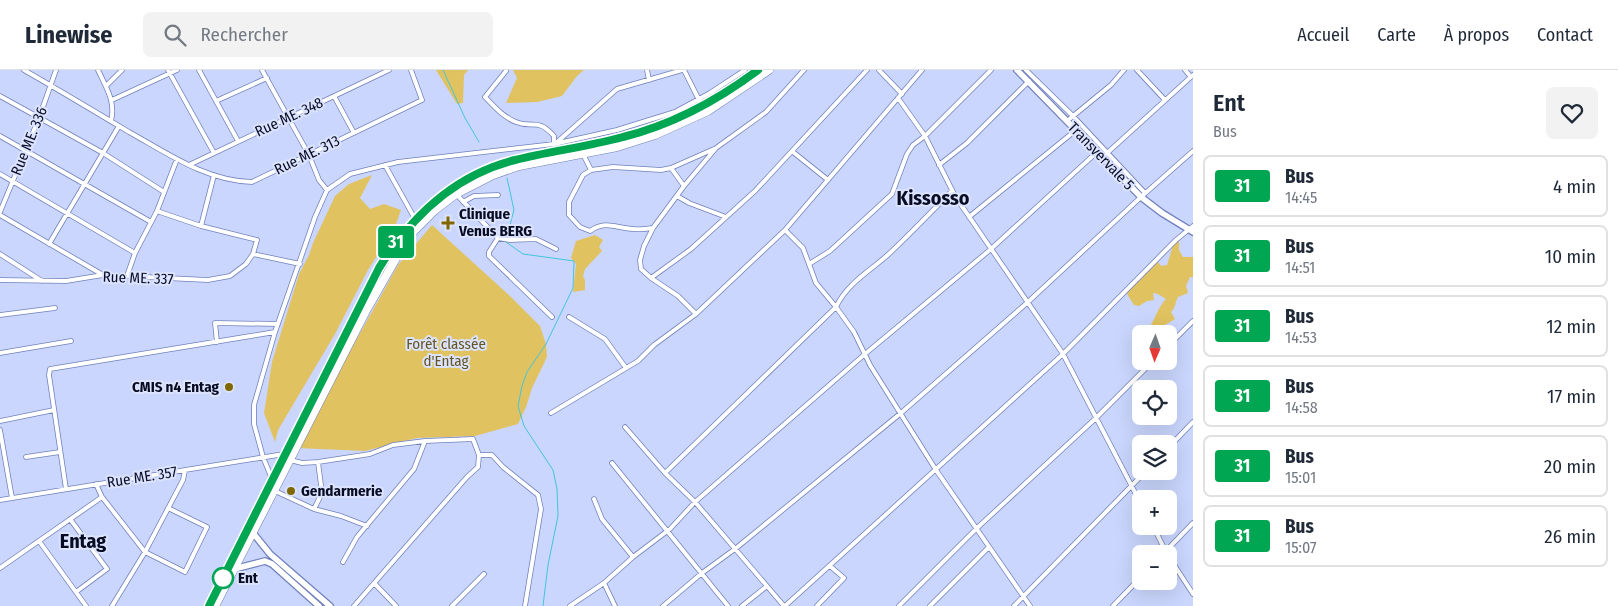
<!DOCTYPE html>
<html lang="fr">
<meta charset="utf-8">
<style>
body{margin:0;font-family:"Fira Sans Condensed",sans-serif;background:#f2f2f3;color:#1f2937;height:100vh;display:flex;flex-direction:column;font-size:19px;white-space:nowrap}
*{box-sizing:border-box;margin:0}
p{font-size:16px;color:#747a83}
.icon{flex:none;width:28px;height:28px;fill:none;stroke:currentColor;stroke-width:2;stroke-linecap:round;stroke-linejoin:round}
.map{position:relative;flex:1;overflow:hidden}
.details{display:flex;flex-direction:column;background:#fff;width:425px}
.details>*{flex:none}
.badge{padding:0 10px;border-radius:4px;font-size:18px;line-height:32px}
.needle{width:32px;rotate:182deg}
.fabs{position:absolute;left:1132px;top:255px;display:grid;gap:10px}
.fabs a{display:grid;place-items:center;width:45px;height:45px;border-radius:8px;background:#fff;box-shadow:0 5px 20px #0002;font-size:25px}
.map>.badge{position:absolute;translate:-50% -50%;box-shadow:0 0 0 2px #fff}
.round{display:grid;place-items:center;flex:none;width:52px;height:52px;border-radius:8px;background:#f2f2f3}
.overview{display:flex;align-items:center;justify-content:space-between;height:85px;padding:0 20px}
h1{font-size:24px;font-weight:600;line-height:38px}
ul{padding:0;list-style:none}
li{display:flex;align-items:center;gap:15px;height:62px;margin:0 10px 8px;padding:0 10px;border:2px solid #e0e1e3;border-radius:8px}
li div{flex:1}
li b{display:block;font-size:19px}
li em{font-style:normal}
li .badge{min-width:55px;font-weight:700;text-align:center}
header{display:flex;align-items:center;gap:30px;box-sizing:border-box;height:70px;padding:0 25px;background:#fff;border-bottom:1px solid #e0e1e3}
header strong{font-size:24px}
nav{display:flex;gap:28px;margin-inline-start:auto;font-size:18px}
.search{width:350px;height:45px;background:#f2f2f3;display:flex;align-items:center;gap:12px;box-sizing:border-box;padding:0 18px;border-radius:8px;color:#747a83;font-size:19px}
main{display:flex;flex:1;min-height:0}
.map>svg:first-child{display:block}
.green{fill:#e1c260}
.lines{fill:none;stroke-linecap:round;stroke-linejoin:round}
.stream{stroke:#42c5dd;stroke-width:1}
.street-casing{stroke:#7080bc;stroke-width:5.5}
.secondary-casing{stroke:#7080bc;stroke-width:8}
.highway-casing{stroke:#7080bc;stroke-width:9}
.street{stroke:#fff;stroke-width:4}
.secondary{stroke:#fff;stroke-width:5.5}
.highway{stroke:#fff;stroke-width:8}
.line-casing{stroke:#fff;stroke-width:11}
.line{stroke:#00a651;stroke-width:8}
.poi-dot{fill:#816700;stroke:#dbe3fe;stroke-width:2}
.stop-dot{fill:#fff;stroke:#00a651;stroke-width:2.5}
.labels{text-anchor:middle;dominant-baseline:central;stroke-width:4;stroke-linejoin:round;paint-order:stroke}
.street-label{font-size:15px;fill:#080c22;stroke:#dbe3fe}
.poi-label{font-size:15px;font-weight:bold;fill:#080c22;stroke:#dbe3fe;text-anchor:start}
.park-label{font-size:15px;fill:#655525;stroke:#dbe3fe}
.stop-label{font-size:15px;font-weight:bold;fill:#080c22;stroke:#dbe3fe;text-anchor:start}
.district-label{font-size:20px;font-weight:bold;fill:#080c22;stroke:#dbe3fe}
</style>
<header>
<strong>Linewise</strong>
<div class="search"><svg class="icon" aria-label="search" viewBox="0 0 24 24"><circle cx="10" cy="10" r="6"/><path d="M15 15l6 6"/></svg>Rechercher</div>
<nav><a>Accueil</a><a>Carte</a><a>À propos</a><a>Contact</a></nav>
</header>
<main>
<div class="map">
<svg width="1193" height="536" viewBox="0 0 1193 536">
<rect width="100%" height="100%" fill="#cad6fd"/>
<!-- green -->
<path class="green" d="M436,0H468L464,5L463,33L457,34Z
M513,0H584L577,6L562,26L537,32L506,33L517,8Z
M372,105L360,128L370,139L384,134L401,140L395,157L368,200L335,264L278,360L275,372L264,343L272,292L299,204L309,185L313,173L335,126L349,114Z
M432,155L511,227L540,256L546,274L547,287L532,318L526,337L518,354L475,366L417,368L365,381L296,378L398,195Z
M595,165L603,170L599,177L602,181L585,199L583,206L585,210V220L573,222L576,194L571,188L576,171Z
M1171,171H1179V180L1183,187H1193V207H1190L1186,216L1188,223L1178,227C1175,232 1176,237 1171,242L1175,249L1165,255V260L1157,259L1151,255C1156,246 1159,236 1166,229L1158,224L1153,223L1154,230L1147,231L1139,236L1134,235L1127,224L1133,211L1141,209C1149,199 1141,197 1158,192L1161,196L1167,195L1172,179Z"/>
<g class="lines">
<!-- stream -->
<path class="stream" d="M443,0L465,48L479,72
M507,166L514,140L507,108
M506,172L523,184L574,191L573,218L546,274L527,302L522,316L518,336L524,356L553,400L557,419L558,446L548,495L543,536"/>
<defs>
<path id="street" d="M24,0C59,20 94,41 129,62C167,83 206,111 252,112L422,30L411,0
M98,0C106,17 116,32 111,51
M168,0L214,83
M199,0L238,71
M262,0L309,85L319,110L327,120
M647,0L649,10
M684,0L699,30
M879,0L902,24
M1026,0L1073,46L1145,123
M1137,0L1165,30
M1185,0L1191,7
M506,1L485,27C494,36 503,47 516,52C533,59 537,47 554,66V74
M106,16L122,0
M0,26L103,83L164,122
M334,26L354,63
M898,28L925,66L955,126L1063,284L1141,434
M112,30L177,0
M216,31L267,8
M1067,51L1111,15L1124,0
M0,66L151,152
M556,73L617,19L682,0
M793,82L828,110
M583,84L591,100
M1106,84L1193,5
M189,95L389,0
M385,95L415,149
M939,95L967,73L1029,11
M671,98L684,116
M0,104L135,183
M457,125L498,168L489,182V186L552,247
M677,126L689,133L726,147
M463,132L474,126L498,125
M0,142L39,48L56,0
M0,145L103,205
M969,147L1076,60
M201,156L214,105
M653,158C646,159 639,160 633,159C616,158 606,150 590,161L580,157L569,145V132L583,105L591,100L613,97L661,100L671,98L714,79
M785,160L803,178L816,213L836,237L854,262L870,295L936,400L1030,536
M498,168L510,170L536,169L556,179
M49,174L119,56
M0,184L42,211
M253,184L300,194
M809,194L830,181L892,124L907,84L913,75L925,66L991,0
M127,206L135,183L157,141L177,89
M651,208L691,179L755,121L867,0
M0,210L66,211L103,205L208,210L230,206L246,194L253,184L257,170L201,156L157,141
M696,244L678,226L651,208L641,199L640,190L644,176L653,158L684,116L716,78L766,42L804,0
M0,245L55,238
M569,247L605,269L626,298
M217,272L215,253L278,254
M1169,275L1193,251
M0,283L71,271
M551,343L638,291L654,275L696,244L785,160L922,0
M0,351L54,340
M625,357L665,403L695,432L784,536
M0,360L12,428
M1169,377L1193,352
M479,385H492L503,397L538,425L541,439L525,536
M26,387L60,382
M290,390L302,393L318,392L370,384L393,375L425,371L473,369L479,385L478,397L467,407L354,536
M612,393L728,536
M665,403L836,237C848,212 872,200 891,182C912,162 932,141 952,121
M272,409L263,387L254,354V335L275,262L315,147L327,120L350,104L398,92L554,74L617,60L675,42L710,23L745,0
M96,414L102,427L145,482L185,502L207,457L168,438
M66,419L49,305L50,299L275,262
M275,421L314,439L341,446L367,456
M594,429L602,449L633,487
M0,430L284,384
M314,439L322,423L318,392
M70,449L107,499L76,522
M1153,456L1167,484
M39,471L86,536
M1163,484L1193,453
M1169,487L1193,524
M343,492L357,467L414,399L425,371
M0,498L102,427
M374,513L396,536
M604,513L615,536
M112,536L145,482L183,410L185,400
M452,536L484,504
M570,536L604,513L633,487L670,459L695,432L865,284L991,179L1097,82
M663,536L702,503L735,479L901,343L1028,232L1141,127L1193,81
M742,536L767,516
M785,536L1063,284L1176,170L1193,156
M817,536L844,508L830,496
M899,536L976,459L1096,348L1153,291
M930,536L989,477
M1014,536L1146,401
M1113,536L1141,507"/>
<path id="secondary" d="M1017,0L1141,127L1162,143L1193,162
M253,463L270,484L330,536
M234,499L265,491L272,494L319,536"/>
<path id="highway" d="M209,536L379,198C411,147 454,105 515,90C550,81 587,77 623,67C671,54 718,30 758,0
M215,536L367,239L402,178L414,161L435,140L456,124L493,105L519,96L617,77L655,65L708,41L769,0"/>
</defs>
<!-- street casing -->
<use href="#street" class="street-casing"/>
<!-- secondary casing -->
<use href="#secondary" class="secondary-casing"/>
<!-- highway casing -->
<use href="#highway" class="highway-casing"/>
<!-- street -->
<use href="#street" class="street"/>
<!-- secondary -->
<use href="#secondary" class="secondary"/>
<!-- highway -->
<use href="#highway" class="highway"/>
</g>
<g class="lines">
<defs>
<path id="line" d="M209,536L379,198C411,147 454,105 515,90C550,81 587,77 623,67C671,55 718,30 758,0"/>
</defs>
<!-- line casing -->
<use href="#line" class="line-casing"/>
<!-- line -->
<use href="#line" class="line"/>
</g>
<!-- markers -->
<g class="poi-dot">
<path d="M445.5 145.5h5v5h5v5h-5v5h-5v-5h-5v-5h5z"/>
<circle cx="229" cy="317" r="5"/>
<circle cx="291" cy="421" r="5"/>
</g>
<circle class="stop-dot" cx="223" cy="508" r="10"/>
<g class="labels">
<!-- street labels -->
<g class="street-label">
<text transform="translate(289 47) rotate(-25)">Rue ME. 348</text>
<text transform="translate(29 71) rotate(-68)">Rue ME. 336</text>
<text transform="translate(307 85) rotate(-26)">Rue ME. 313</text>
<text transform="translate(1101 86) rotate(46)">Transvervale 5</text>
<text transform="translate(138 208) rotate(2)">Rue ME. 337</text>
<text transform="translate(142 407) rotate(-9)">Rue ME. 357</text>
</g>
<!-- poi labels -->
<g class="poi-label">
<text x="459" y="144">Clinique<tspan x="459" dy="17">Venus BERG</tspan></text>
<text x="219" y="317" text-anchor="end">CMIS n4 Entag</text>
<text x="301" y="421">Gendarmerie</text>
</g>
<!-- park labels -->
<g class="park-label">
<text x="446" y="274">Forêt classée<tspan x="446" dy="17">d'Entag</tspan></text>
</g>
<!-- stop labels -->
<g class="stop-label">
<text x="238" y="508">Ent</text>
</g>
<!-- district labels -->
<g class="district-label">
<text x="933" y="128">Kissosso</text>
<text x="83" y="471">Entag</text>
</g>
</g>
</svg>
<div class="fabs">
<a><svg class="needle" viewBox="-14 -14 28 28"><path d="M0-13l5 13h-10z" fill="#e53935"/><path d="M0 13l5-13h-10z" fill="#747a83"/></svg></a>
<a><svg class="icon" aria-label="locate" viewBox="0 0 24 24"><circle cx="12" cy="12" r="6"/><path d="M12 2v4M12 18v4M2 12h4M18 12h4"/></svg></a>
<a><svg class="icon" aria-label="layers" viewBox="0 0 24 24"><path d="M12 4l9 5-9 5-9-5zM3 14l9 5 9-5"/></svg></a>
<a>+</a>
<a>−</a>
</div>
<b class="badge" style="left:396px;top:172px;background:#00a651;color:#fff">31</b>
</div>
<section class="details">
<div class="overview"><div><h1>Ent</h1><p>Bus</p></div><a class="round"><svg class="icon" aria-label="heart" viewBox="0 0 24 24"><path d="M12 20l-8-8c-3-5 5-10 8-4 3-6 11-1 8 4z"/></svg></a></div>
<ul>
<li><span class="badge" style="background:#00a651;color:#fff">31</span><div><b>Bus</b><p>14:45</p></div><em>4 min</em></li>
<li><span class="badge" style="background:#00a651;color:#fff">31</span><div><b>Bus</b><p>14:51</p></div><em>10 min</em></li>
<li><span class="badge" style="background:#00a651;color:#fff">31</span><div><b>Bus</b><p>14:53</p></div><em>12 min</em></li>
<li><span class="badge" style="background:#00a651;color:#fff">31</span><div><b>Bus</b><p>14:58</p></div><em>17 min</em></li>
<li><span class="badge" style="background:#00a651;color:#fff">31</span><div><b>Bus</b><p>15:01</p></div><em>20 min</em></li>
<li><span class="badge" style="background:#00a651;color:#fff">31</span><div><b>Bus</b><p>15:07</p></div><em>26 min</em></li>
</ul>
</section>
</main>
